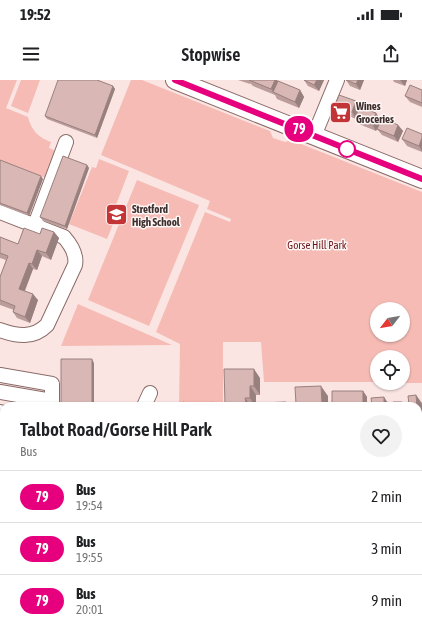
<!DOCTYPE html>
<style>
body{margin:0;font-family:"Asap Condensed",sans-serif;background:#f2f2f2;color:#202124;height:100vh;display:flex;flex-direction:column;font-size:15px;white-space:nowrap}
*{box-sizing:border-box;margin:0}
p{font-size:13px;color:#757577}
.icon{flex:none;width:22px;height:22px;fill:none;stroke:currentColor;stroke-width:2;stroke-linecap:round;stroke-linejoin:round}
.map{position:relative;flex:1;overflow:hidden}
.details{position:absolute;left:0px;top:322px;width:422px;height:232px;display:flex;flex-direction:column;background:#fff;border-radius:12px 12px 0 0;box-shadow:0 1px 3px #0004}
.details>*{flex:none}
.badge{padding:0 8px;border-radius:13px;font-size:14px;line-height:26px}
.needle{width:26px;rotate:239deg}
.fabs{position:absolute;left:370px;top:222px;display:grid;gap:8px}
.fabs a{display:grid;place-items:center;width:40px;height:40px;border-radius:50%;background:#fff;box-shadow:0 1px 3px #0004;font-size:20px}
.map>.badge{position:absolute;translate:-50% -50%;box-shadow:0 0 0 2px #fff}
.round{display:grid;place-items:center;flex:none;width:42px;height:42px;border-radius:21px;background:#f2f2f2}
.head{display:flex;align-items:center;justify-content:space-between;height:68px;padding:0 20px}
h1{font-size:19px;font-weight:600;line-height:30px}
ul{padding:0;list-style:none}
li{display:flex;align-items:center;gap:12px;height:52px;padding:0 20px;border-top:1px solid #e0e0e0}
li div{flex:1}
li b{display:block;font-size:15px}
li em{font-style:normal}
li .badge{min-width:44px;font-weight:700;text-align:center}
.status{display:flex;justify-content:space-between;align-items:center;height:28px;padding:0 20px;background:#fff;direction:ltr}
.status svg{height:11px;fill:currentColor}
header{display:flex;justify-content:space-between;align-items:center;height:52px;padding:0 20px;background:#fff;font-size:18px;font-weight:600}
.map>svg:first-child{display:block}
.green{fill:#f6bbb5;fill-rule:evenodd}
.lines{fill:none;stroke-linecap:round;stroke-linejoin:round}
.minor-casing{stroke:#8a6b68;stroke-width:16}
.major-casing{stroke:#8a6b68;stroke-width:20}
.highway-casing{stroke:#8a6b68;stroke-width:22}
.minor{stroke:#fff;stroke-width:14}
.major{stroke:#fff;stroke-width:18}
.highway{stroke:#fff;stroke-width:20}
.wall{fill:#bb9d9b}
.shaded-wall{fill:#98807e}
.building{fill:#d9b7b4;stroke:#98807e}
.line-casing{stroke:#fff;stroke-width:9}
.line{stroke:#e6007e;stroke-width:6}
.stop-dot{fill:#fff;stroke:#e6007e;stroke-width:2}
.labels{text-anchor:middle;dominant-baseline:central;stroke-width:3;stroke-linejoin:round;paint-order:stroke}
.poi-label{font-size:11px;font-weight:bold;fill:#3d2f2e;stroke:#fef6f5;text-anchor:start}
.park-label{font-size:11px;fill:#6b1518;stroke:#fef6f5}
</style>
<div class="status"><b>19:52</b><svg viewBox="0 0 49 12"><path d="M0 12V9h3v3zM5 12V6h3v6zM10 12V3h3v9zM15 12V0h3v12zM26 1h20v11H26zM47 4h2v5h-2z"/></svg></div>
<header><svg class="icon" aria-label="menu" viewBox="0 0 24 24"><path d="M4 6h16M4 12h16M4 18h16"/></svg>Stopwise<svg class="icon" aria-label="share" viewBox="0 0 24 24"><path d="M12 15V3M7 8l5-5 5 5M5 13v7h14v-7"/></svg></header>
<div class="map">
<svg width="422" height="554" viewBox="0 0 422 554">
<rect width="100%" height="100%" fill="#fbe5e3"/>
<!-- green -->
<path class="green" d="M0,0H17L6,28L28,37C31,50 39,58 51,62L49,68L56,71L46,98L0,81Z
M21,0H40L28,33L11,26Z
M131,0H142L270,51L273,58L285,62L291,60L422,112V303H403V277H377V302H264L261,262H223V326H179L180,264L156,252L205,132L230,142L231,139L207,129L210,121L101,75ZM377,229H403V255H377Z
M99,79L129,91L114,130L118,132L107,159L69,144L92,87L96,88Z
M137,100L199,125L149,246L88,220Z
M78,224L172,265L61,266Z
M0,492H4V550H163V554H0Z
M302,550H328V554H302Z"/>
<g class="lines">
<defs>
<path id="minor" d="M314,56L337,0
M0,132L64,157C71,165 77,175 75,185L47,245C33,259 17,256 0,250
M35,145L66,62
M0,295L52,304V326
M0,312L52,321
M144,326L150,313
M0,332L4,333
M0,483H4
M418,486H422
M211,550V554
M250,550V554
M290,554V550"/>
<path id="major" d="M175,0L422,99"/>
<path id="highway" d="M0,369H4
M418,371H422"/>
</defs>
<!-- minor casing -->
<use href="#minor" class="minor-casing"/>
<!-- major casing -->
<use href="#major" class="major-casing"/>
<!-- highway casing -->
<use href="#highway" class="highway-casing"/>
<!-- minor -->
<use href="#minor" class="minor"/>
<!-- major -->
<use href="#major" class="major"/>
<!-- highway -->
<use href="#highway" class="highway"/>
</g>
<!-- wall -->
<path class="wall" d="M238,0H277L278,1L300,10L304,17L299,28L277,19L275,15L253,6L250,3V4Z
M304,0H324L319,11L308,6Z
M346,0H364L360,10L350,6Z
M393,0H407L405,6L394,2Z
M113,6L115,9L97,58L47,39L45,36Z
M422,10V27L410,22L405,16Z
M335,26L360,27L376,33L381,40L376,51L359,44L356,39L339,32Z
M398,45L403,51L398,62L382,55L377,49Z
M422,54V72L407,66L402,59Z
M0,80L43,99L29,136L0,125Z
M87,85L89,88L67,149L43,141L40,137Z
M54,152L59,158L51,180L42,176L37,190L33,189L25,211L38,220L30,243L17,238L13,232L14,230L0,225V197L6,180L0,178V157L18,164L40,154Z
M260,298V315H256V326H227L225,324Z
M363,311L367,317V326H333L332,325Z
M416,315L422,323V316V350H418V326H404L409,325Z
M328,316V326H297L296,324Z
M418,380H422V475H419L418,474Z
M418,495L422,501V516H418Z
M418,550L422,554H339L336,551Z"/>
<!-- shaded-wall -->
<path class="shaded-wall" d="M275,0H277L280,4L274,13L271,9Z
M317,0H324L319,11L314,5Z
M358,0H364L360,10L356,4Z
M400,0H407L405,6Z
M113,6L115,9L97,58L95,55Z
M300,10L304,17L299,28L295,22Z
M356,21L360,28L356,39L352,32Z
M376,33L381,40L376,51L372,44Z
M398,45L403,51L398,62L394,56Z
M422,58V71L419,66Z
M87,85L89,88L67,149L65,146Z
M41,96L43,99L29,136L27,133Z
M54,152L59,158L51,180L46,173Z
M37,170L42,176L37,190L32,184Z
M29,183L33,189L23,215L19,209Z
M33,214L38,220L30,243L25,237Z
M92,279L94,283V326H92Z
M254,289L260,298V315L254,306Z
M250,306L256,315V326H255L250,318Z
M321,306L328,316V326H324L322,323Z
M363,311L367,317V326H364L363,325Z
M416,315L422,324V347L418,341V326H417Z
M384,317L388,323V326H384Z
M245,318L251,326H248L246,323Z
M4,406V433L0,453V425Z
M418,495L422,501V515L418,509Z
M193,550H196L197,552V554H193Z
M234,550H241V554H234Z
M272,550H279V554H272Z"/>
<!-- building -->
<path class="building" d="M58,0H97L113,6L95,55L45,36Z
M249,0H275L271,9Z
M304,0H317L314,5Z
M346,0H358L356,4Z
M278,1L300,10L295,22L273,12Z
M410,5L422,10V23L405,16Z
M339,15L356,21L352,32L335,26Z
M359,27L376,33L372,44L355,38Z
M382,38L398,45L394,56L377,49Z
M407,48L422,54V58L419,66L402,59Z
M63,76L87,85L65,146L40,137Z
M0,80L41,96L27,133L0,123Z
M24,148L40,154L42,148L54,152L46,173L37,170L32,184L29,183L19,209L33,214L25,237L13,232L15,226L0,220V197L8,176L0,173V157L18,164Z
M61,279H92V326H61Z
M224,289H254V306H250V318H245L246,323L225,324Z
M321,306L322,323L296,324L295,307Z
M332,311H363V325H332Z
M416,315L417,326H394L393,322H402V326L409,325L408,316Z
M384,317V326H372L371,318Z
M183,322L188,324V326H182Z
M212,322L213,326H207V324Z
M286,322L287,326H260V323Z
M165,323V326H139V324Z
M418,380H422V421H418Z
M0,394L4,395V406L0,425Z
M422,428V465H418V429Z
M418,528H422V554H402V550L361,553L360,550L336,551V550H418Z
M181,550H193V554H181Z
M215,550H234V554H215Z
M253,550H272V554H253Z"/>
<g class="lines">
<defs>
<path id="line" d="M175,0L422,99"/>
</defs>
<!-- line casing -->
<use href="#line" class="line-casing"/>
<!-- line -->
<use href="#line" class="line"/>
</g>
<!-- icons -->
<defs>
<symbol id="supermarket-square" viewBox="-11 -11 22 22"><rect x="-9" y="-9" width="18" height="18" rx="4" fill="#c33437" stroke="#fef6f5"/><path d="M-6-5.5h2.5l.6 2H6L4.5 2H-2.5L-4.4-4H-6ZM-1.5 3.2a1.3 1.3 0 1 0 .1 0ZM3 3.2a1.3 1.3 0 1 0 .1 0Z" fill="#fff"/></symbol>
<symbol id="school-square" viewBox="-11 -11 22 22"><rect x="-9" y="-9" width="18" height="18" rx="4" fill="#c33437" stroke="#fef6f5"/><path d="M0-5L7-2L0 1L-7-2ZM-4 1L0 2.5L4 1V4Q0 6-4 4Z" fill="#fff"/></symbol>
</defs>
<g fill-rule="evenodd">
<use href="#supermarket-square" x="328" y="20" width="25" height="25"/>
<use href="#school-square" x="104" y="122" width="25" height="25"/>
</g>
<!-- markers -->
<circle class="stop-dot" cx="347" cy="69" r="8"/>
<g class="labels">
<!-- poi labels -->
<g class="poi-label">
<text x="356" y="26">Wines<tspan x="356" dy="13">Groceries</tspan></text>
<text x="132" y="129">Stretford<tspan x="132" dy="13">High School</tspan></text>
</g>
<!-- park labels -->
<g class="park-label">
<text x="317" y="165">Gorse Hill Park</text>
</g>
</g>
</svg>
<div class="fabs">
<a><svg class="needle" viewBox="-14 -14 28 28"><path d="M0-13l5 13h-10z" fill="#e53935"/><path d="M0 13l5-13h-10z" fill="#757577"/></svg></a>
<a><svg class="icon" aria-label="locate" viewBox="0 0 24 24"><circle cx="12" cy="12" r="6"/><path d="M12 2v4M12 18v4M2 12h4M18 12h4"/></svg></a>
</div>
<b class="badge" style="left:299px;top:49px;background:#e6007e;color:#fff">79</b>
<section class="details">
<div class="head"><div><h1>Talbot Road/Gorse Hill Park</h1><p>Bus</p></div><a class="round"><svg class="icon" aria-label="heart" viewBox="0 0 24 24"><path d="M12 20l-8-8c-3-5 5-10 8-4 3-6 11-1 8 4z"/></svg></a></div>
<ul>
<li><span class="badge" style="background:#e6007e;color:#fff">79</span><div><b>Bus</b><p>19:54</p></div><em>2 min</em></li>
<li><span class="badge" style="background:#e6007e;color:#fff">79</span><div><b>Bus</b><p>19:55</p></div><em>3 min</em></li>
<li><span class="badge" style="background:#e6007e;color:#fff">79</span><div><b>Bus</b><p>20:01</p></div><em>9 min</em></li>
</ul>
</section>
</div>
